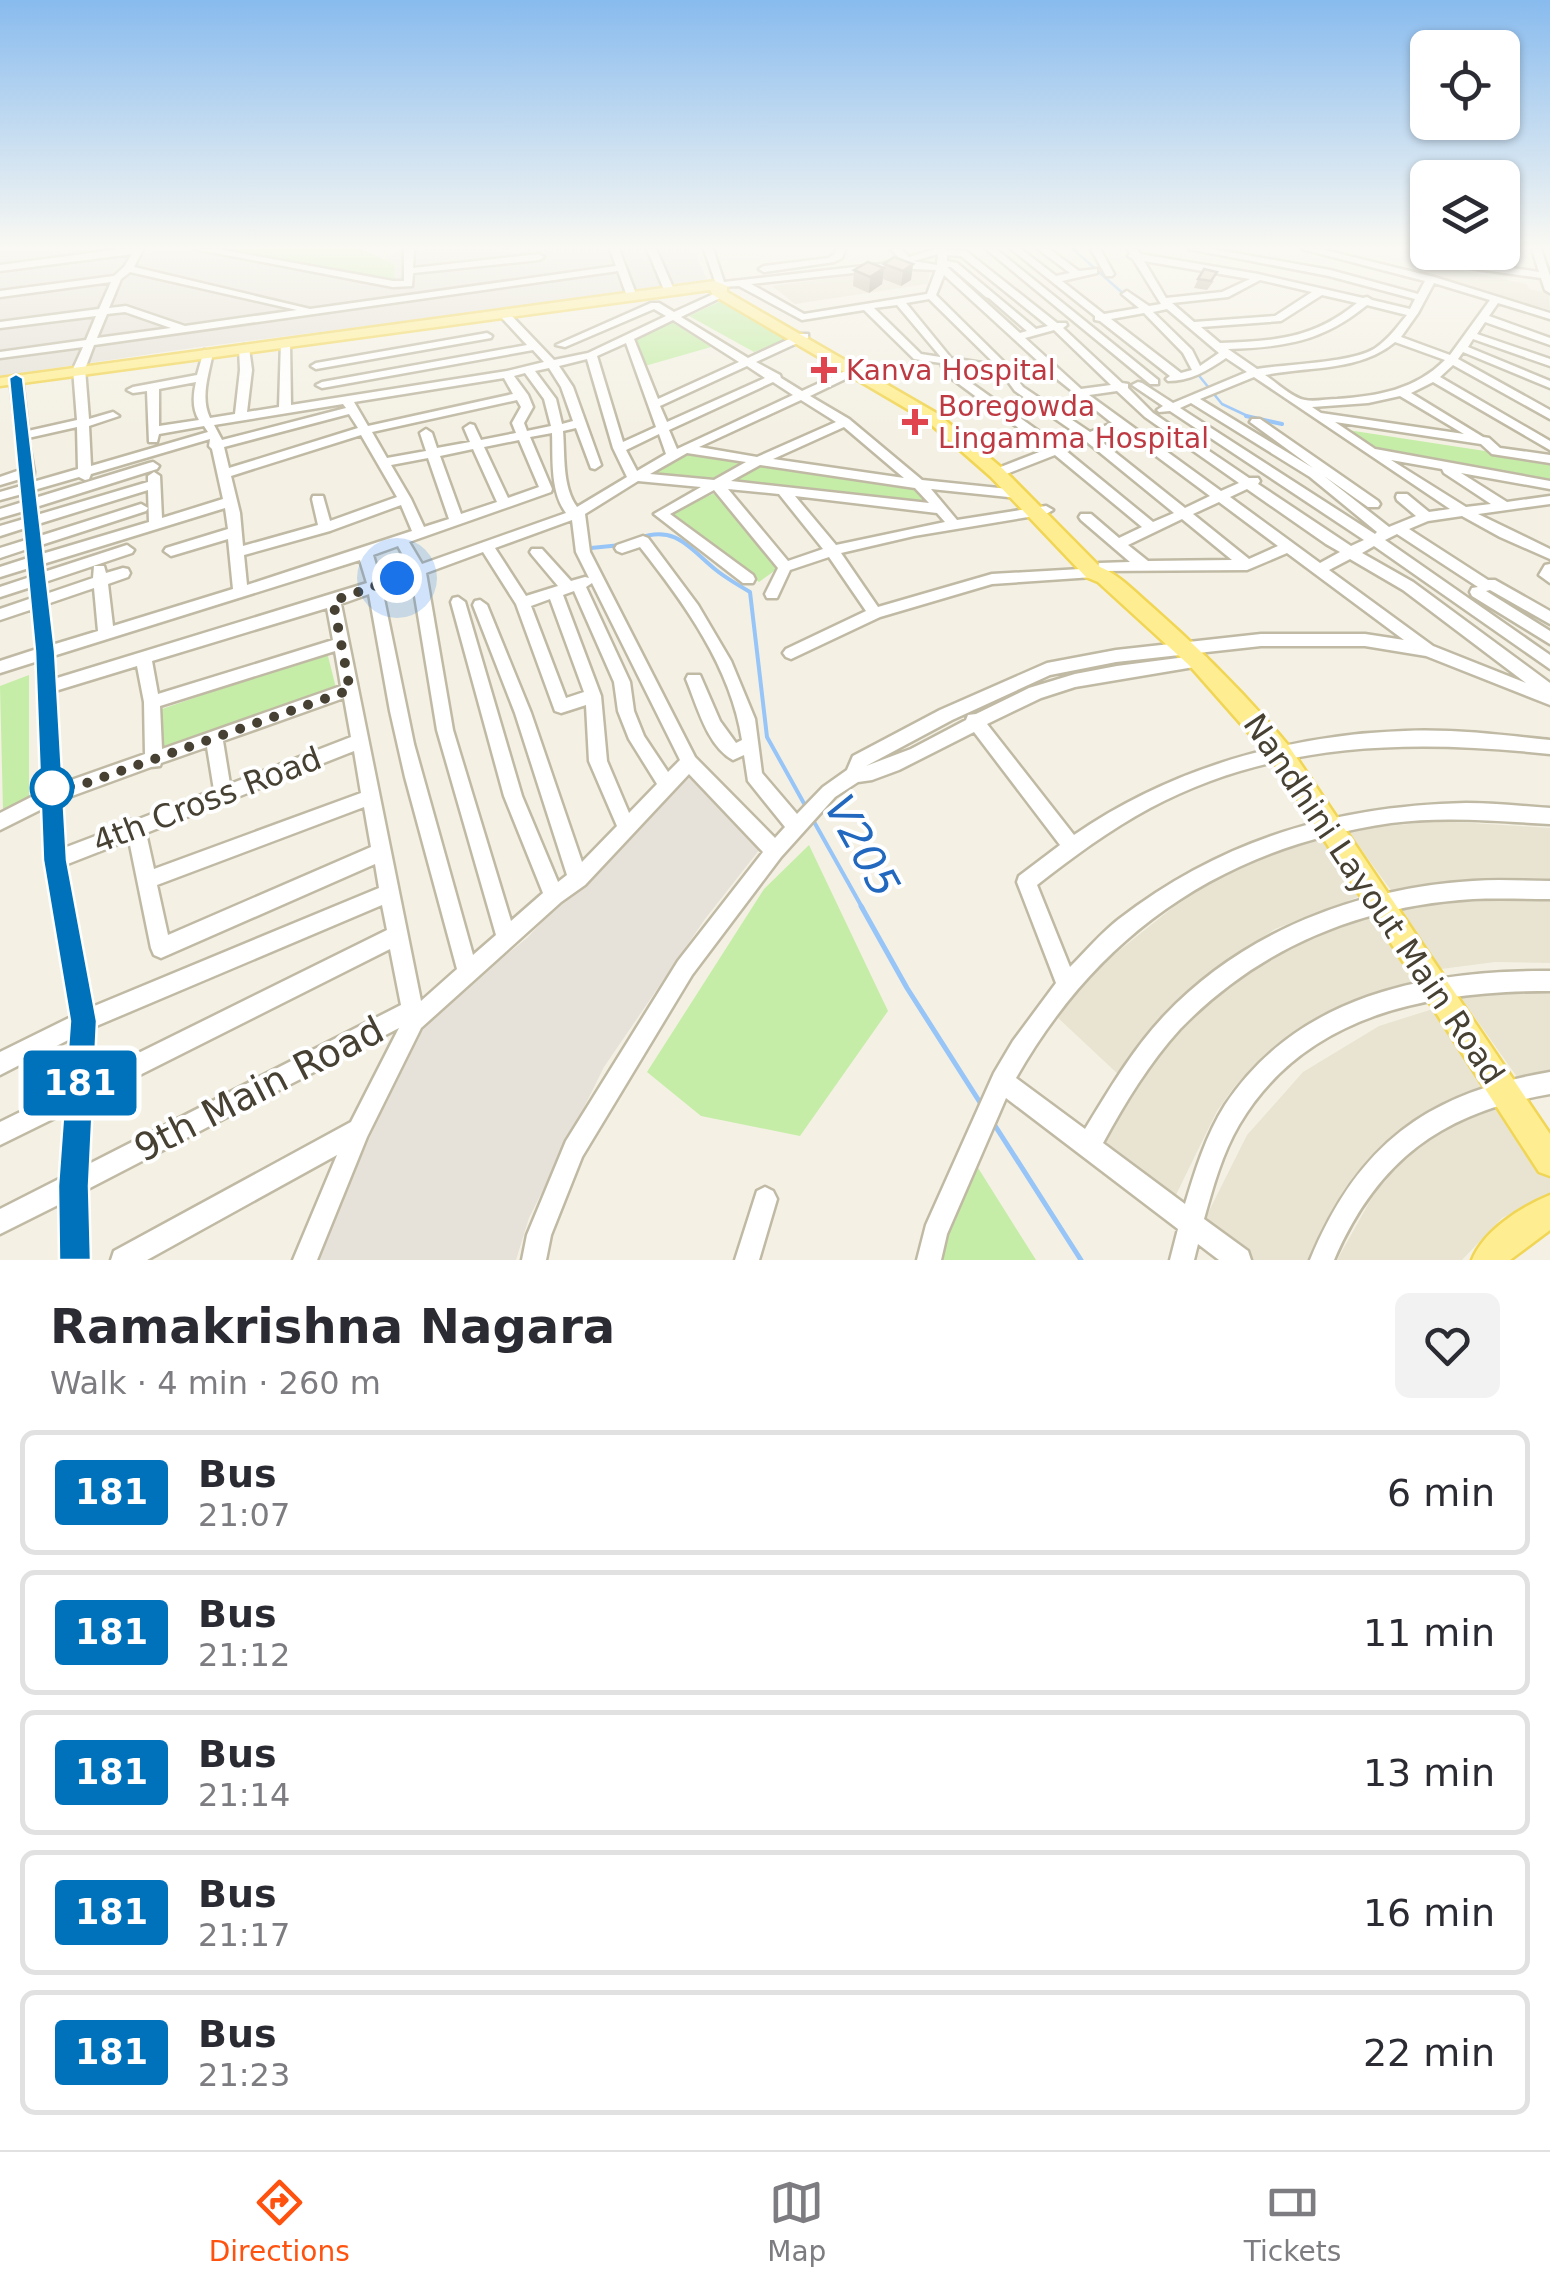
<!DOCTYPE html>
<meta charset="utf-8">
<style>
body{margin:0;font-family:"DejaVu Sans",sans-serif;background:#f2f2f3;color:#2b2b33;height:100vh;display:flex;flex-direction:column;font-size:38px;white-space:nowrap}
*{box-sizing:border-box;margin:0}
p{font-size:32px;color:#7c7c81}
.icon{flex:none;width:55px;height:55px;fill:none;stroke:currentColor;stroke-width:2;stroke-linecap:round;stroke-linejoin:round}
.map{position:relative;height:1260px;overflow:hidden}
.sheet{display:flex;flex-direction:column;background:#fff;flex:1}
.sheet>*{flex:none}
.badge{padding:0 20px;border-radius:8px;font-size:35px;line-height:65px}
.controls{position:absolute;left:1410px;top:30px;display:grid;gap:20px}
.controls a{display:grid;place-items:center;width:110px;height:110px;border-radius:15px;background:#fff;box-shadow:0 2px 8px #0004;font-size:50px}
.you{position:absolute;width:50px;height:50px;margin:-25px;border:8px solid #fff;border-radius:50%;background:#1a73e8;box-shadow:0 0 0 15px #1a73e833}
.map>.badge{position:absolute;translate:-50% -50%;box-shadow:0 0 0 5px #fff}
.round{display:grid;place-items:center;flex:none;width:105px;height:105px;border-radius:15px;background:#f2f2f3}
.headline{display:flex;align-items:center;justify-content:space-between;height:170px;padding:0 50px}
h1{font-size:48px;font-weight:700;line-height:75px}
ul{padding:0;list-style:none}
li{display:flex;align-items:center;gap:30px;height:125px;margin:0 20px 15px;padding:0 30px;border:5px solid #e1e1e2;border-radius:15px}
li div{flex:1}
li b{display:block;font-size:38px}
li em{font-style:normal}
li .badge{min-width:110px;font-weight:700;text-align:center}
.dock{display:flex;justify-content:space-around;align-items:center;height:140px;border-top:2px solid #e1e1e2;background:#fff;font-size:28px;color:#7c7c81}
.dock a{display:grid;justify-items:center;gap:5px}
.dock .on{color:#ff520f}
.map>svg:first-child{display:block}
.residential{fill:#e8e4d1}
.industrial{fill:#e6e2d9}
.green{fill:#c5eda7}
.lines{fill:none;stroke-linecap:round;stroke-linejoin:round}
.stream-far2{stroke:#98c5f8;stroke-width:2.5}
.stream-far1{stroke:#98c5f8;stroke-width:4}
.stream{stroke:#98c5f8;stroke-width:5}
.minor-casing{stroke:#c0baa5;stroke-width:5}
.major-casing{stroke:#f1d555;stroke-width:5}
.minor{fill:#fff;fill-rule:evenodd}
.major{fill:#ffee91;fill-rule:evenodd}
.wall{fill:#b9b19e}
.shaded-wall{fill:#969081}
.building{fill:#d7ceb8;stroke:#969081;stroke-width:2.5}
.line{fill:#0072bc;stroke:#fff;stroke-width:2.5}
.walk{stroke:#474133;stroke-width:10;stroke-dasharray:0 18}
.health-dot{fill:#e0444e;stroke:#fff;stroke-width:4}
.stop-dot{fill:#fff;stroke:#0072bc;stroke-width:5}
.labels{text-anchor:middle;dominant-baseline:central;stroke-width:8;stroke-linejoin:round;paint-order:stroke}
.far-health-label{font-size:28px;fill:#be3a42;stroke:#fff;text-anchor:start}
.street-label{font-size:32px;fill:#474133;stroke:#fff}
.near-street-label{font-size:38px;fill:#474133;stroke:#fff}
.near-water-label{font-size:42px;font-style:italic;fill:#2168be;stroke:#fff}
</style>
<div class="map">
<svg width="1550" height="1260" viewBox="0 0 1550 1260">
<rect width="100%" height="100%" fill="#f4f1e4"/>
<!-- residential -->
<path class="residential" d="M1423,263L1527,284L1529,289L1549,293L1550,310L1424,274Z
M932,265L927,284L795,304L772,286Z
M1440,821L1550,828V885L1393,893L1347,830Z
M1319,836L1363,895L1275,929L1222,964L1179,1002L1120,1076L1057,1017L1106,961L1186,897L1237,868Z
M1550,897V963L1495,962L1441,969L1398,904L1428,899Z
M1376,913L1421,981L1344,1004L1276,1045L1235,1086L1217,1111L1172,1203L1098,1144L1154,1054L1219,987L1294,941Z
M1550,991V1073L1517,1077L1457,992Z
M1436,1008L1491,1083L1440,1104L1417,1118L1376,1155L1315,1260H1252L1204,1221L1247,1135L1303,1072L1379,1026Z
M1500,1103L1550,1175V1197L1502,1218L1462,1260H1337L1375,1192L1411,1152L1453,1123Z"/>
<!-- industrial -->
<path class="industrial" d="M220,249L395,282L394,265L383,259L404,249H692L709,283L192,348L0,376V250Z
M688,768L760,849L705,919L604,1067L529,1218L516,1260H316L406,1055L428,1017L527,938Z"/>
<!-- green -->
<path class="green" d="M220,249H361L394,264L395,282Z
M723,300L787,339L754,352L689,316Z
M672,322L711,347L645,366L635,340Z
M1328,427L1550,461V487L1368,454Z
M687,453L747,462L714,482L648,476Z
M760,464L913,486L927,503L729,483Z
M717,492L780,567L759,582L667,515Z
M327,652L336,688L162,751L159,710Z
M29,675V797L3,810L0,686Z
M809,845L888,1011L800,1136L701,1116L647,1072L764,889Z
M975,1163L1036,1260H937Z"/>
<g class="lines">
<!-- stream-far2 -->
<path class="stream-far2" d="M1073,249L1126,296
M1196,372L1222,404L1254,419"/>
<!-- stream-far1 -->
<path class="stream-far1" d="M1246,416L1282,424
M639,538C676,525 689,548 716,570C726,578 738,585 750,592L767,737L806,807
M591,548L621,545
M813,820L863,909"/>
<!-- stream -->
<path class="stream" d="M861,906L907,988L981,1104
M992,1121L1081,1260"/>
<defs>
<path id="minor" d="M121,249H143L134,267L310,309L616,266L610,249H619L637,297L628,299L618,271L94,345L85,369L89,419L113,412L119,416L89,426L91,466L208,432L204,426L159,434L157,442H149L147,391L133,393L127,390L133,387L197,375L204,350L213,352C209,374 200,397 210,418L235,414L240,370L239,348L244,345L249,348L252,370L247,412L279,407L281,341L290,343L291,405L507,371L544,362L533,350L322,388L316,385L322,382L527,345L501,317V313H509L554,360L588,353L666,316L654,309L565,347L556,345L651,303H659L674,312L718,292H724V296L681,317L748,358L800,334H808V338L756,362L780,375L781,378L802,391L856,366H864V370L810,396L849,419L922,480L1018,490L1024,494L1018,498L931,489L957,520L1046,506L1053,510L1046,514L914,536L841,553L878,607L992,574L1098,568L1099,563L1130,562L1081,520L1079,517L1081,514H1091L1119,538L1142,527L1055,455L1001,476H993V470L1047,449L944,373L941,363L914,359L864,310L802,320L739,286L717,287L704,249H713L724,282L881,264L900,259L891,249H901L909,257L936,249L966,251L1057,323H1066L1067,325L1063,328L1122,383L1128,384V388L1153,413L1249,478H1258L1260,481L1258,484L1351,546L1364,540L1170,411L1159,412L1157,410L1163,406L1132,385L1138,382L1142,383L1173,403L1247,372L1226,358C1207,371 1190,381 1168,381L1166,379L1170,376L1100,321L1095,320V316L1011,249H1021L1056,276L1070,273L1038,249H1049L1079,271L1097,269V273L1062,281L1104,314L1139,308L1122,294L1127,291L1149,306L1161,304L1133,259L1128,256L1130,254L1128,249H1137L1140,254L1258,274L1363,298L1367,297L1372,300L1410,309L1415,299L1329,276L1189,249H1212L1330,270L1418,294L1425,281L1302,249H1320L1434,277L1550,313V319L1498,303L1489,316L1550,338V345L1485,322L1477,334L1550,359V366L1473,339L1468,347L1550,381V388L1463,352L1458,359L1550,410V419L1453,365L1440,377L1550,441V450L1433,382L1411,393L1483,437L1489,438L1500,448L1550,455V463L1492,454L1481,444L1335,422L1375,449L1550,481V489L1461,473L1507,502L1550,496V504L1478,514L1550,549V559L1500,537L1462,516L1428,521L1409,529L1488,580H1495L1550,611V624L1490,590L1486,591L1550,631V644L1472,596L1470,592L1472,588L1478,587L1397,534L1385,540L1550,655V669L1374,546L1362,553L1413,582L1550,683V705L1426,656L1365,646H1261L1116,662L1050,675L952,720L866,766L911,749L966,720L968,715L976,714L1029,688L1075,674L1117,666L1201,655L1206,657L1209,661L1206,665L1075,687L1041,698L987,724L1074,835C1171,768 1288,735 1405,731C1454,729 1502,735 1550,740V754C1412,739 1275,741 1150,808C1109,830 1073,857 1037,885L1070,967C1086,951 1101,933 1119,919C1223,839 1336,806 1466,803C1494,803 1522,806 1550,808V824C1497,821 1443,816 1391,823C1224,847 1099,932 1016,1078L1085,1129C1109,1090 1132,1050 1164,1016C1244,931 1358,888 1473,881C1499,879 1525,881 1550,881V899C1525,899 1499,898 1473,899C1360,906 1260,947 1180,1029C1149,1063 1125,1103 1103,1143L1185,1204C1195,1171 1206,1135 1225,1105C1298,995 1426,970 1550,971V991C1431,991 1305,1013 1239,1125C1222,1154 1213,1187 1204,1219L1248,1251L1251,1260H1219L1198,1244L1194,1260H1170L1178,1229L1006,1098L947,1234L941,1260H917L926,1225L994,1073L1013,1041L1056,983L1017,882L1019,876L1060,845L974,732L899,770L872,780L858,782L835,797L781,857L692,975L582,1157L551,1235L546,1260H522L527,1235L566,1141L678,961L763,852L689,774L585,885L561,902L421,1028L367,1137L317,1260H293L337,1155L147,1260H111L114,1251L351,1122L399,1028L86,1190L87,1260H63L62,1203L0,1234V1209L63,1177L67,1112L0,1145V1122L69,1088L72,1038L0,1075V1052L73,1016L46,860L44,808L0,830V813L43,791L38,661L0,673V661L37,649L33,609L0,620V609L32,598L31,587L0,597V587L30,577L29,568L0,577V567L28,558L27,549L0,558V548L26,540L25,528L0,536V526L24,519V511L0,518V509L23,502L22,494L0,500V492L21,486L20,479L0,485V477L20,470L10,378L16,375L22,378L28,431L77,420L73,369L83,347L0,358V352L86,340L96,316L0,328V322L99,309L111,282L0,297V291L114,276L124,267L132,254L0,271V265ZM938,254L937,265L913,261ZM947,255L961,256L1048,326L1036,329L957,263L947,261ZM1144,261L1250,279L1222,292L1166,298ZM905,263L913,269L936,270L927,294L804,314L751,284L881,270ZM947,267H951L986,297L989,298L1027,331L1020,333ZM130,272L297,310L185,326L126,306L109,308L121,279ZM944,275L1050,372L1008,366L936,295ZM1260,280L1312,292L1275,316L1194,322L1172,303L1228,297ZM1434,283L1490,300L1450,355L1401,337L1418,313ZM1322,295L1357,303C1313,339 1275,341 1220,343L1201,327L1281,321ZM929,299L995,364V365L951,358L906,303ZM897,305L940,356V357L921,354L874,308ZM1367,305L1407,315C1397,327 1388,340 1374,349C1350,363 1288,364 1257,369L1228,349C1284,347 1322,342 1367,305ZM1167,309L1219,353L1200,366L1192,350L1153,312ZM125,312L171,328L97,338L107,314ZM1144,313L1183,353L1192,370L1181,373L1111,319ZM673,320L739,362L658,399L634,339ZM1054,330L1111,385L1081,389L1025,338ZM1395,342L1445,360C1415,390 1378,396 1337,399C1327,399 1314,402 1305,400C1292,398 1276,382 1265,375C1309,366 1359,372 1395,342ZM626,343L656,427L623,442L597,356ZM587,359L613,448L627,477L577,507C562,487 565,455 563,431L576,428L591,468L595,469L601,465L573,387L559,366ZM952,365L1001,372L1015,391L1080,436L1058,445L953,370ZM747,366L765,378L667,422L660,406ZM549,368L561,387L573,421L562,424L556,399L535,371ZM525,373L544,399L551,426L527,431L524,423L533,407L528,395L514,376ZM1013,374L1057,379L1112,423L1090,432L1023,387ZM1254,377L1450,509L1429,512L1407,494H1397L1396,497L1397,500L1416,516L1389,527L1324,476L1368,507H1378L1380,504L1378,501L1260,419H1252L1250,422L1313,468L1200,399ZM504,378L513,394L368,426L354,402ZM196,382C193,395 192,409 199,420L159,426V389ZM773,382L793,395L677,449L669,430ZM1117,391L1145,417L1239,483L1221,491L1089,395ZM1400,396L1464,434L1321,413L1312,407L1368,403ZM517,400L521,407L512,423L516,433L481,440L474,425L470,424L464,428L470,442L437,448L432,433L426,429L420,433L426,451L387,458L372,432ZM801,400L836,422L757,457L699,447ZM1191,403L1310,477L1377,532L1375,534L1180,408ZM343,404L346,408L222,440L214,425ZM349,414L358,428L229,468L224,447ZM77,427L78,469L33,482L34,472L28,438ZM844,427L904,478L773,459ZM1120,429L1210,496L1185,508L1097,438ZM552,433C553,459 550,491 566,513L422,564L409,542L551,492L552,489L530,437ZM659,434L666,454L637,471L626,450ZM361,435L397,497L330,521L323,496H313L312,499L318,525L243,546L240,513L231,476ZM210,439L209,446L212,449L223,499L162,518L160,476L154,472L148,476V482L37,515L36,507L157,469L159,466L153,462L149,463L35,498L34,490L79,477L85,480L89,479L91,474ZM519,440L539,487L508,498L484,447ZM1087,442L1174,513L1153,522L1065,450ZM473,449L497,502L461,514L440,456ZM687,453L746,462L714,480L650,474ZM428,458L449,519L424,527L411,499L391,465ZM1391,460L1442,469L1444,473L1491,504L1466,507ZM760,465L915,488L929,503L731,481ZM638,481L701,487L654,514L743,583H753L755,579L753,575L670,514L714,490L778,568L765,594L767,598H777L790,570L829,557L866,611L786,649L783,653L786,657L791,659L880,617L992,584L1093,577L1098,576L1099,571L1247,570L1287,553L1404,640L1365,634H1261L1116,650L1047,663L940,710L853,756L847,770L823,787L797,814L762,773L755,719L731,661L698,605L648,538L643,536L617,545L615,548L617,551L622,553L640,547C684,603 731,667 742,740L736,743L720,721L700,675H688L686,679C697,705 707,746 733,760L744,755L748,781L785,827L775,838L695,757L590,552L585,514ZM728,489L779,494L823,549L788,561ZM1247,489L1326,544L1340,552L1320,563L1230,497ZM148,490L149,522L42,554L41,545L146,511L148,508L141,504L40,536L38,524ZM795,496L937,513L945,522L836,545ZM1219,502L1278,546L1249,559L1193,514ZM401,505L412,531L247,585L244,555L330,531ZM225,508L228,529L166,548L164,551L171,556L228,539L233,589L113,626L108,584L128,577L130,573L128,569L123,568L106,573L104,566H94L93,578L46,594L45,582L132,553L134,550L127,545L44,572L43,564ZM1182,519L1232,560L1148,561L1128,545ZM572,520L576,552L589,578L585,577L571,581L542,549H532L530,552L532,555L558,586L526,596L495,548ZM398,546L410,568L380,579L373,555ZM483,552L516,604L555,711L561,713L586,705L589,761L617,826L582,862L531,713L487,605L480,600L475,601L473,605L515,713L567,875L558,882L522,796L465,602L458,597L453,598L451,602L504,796L543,893L511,921L453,730L426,573ZM1350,559L1403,590L1526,683L1433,646L1329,570ZM360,560L367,583L54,679L53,656ZM412,578L437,730L496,935L473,955L414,744L382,589ZM592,583L680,760L668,772L644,736L634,711L630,682L586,587ZM94,588L98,631L52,645L47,604ZM574,591L614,682L618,711L629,739L657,784L629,813L607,761L601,696L563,595ZM369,594L390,711L405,777L457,969L421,1001L341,604ZM550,599L584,692L566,698L531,606ZM327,608L333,640L158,694L152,661ZM335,651L341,686L162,749L160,706ZM137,666L144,702L145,754L60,784L55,691ZM344,698L351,737L230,784L223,741ZM207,747L214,790L139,819L129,820L127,824L64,848L61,800L151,767L160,766L161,763ZM354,751L361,793L154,869L146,833ZM364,807L371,847L168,935L157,885ZM129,840L151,948L154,955L161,958L375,864L379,888L92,1007L65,865ZM382,905L387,930L92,1076L94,1027ZM390,949L401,1005L87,1165L90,1100Z
M195,249H217L393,281H404V249H414L413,268L539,254L544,257L539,260L413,273L412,286L393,287Z
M647,249H656L675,292L673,294L665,292Z
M836,249H845L842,258L834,262L764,272L759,269L764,266L829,258L835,254Z
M986,249H996L1158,380V384H1150Z
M1091,249H1100L1114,274L1112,276H1106Z
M1532,249H1541L1550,276V293L1545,290L1541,278L1463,267L1458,264L1463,261L1539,272Z
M487,333L492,336L491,338L316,369L311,366L316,363Z
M1550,564V583L1539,575L1545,565Z
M1550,1072V1094C1443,1112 1378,1159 1334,1260H1310C1358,1144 1427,1093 1550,1072Z
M765,1187L773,1191L777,1199L759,1260H735L757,1191Z"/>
<path id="major" d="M715,281L727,286V292L938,414L1003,469L1100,567C1119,575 1134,591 1150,605C1199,648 1246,695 1288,745L1550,1134V1176L1539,1172L1272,759L1190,666L1098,582L1086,577L991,477L926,420L713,295L710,290L0,386V378Z
M1550,1195V1230L1510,1260H1472C1484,1230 1521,1207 1550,1195Z"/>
</defs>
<!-- minor casing -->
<use href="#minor" class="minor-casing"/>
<!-- major casing -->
<use href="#major" class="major-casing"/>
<!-- minor -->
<use href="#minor" class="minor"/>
<!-- major -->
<use href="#major" class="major"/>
</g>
<!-- wall -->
<path class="wall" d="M884,264H913L911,280L901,286L883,279L882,284L869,293L853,286L854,270L883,268Z
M1198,279L1214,281L1207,290L1194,288Z"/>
<!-- shaded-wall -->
<path class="shaded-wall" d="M913,264L911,280L901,286L903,271Z
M884,268L882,284L869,293L870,277Z"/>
<!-- building -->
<path class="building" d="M894,257L913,264L903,271L884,264Z
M868,262L884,268L870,277L854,270Z
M1204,269L1217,272L1211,281L1198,279Z"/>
<!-- sky -->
<linearGradient id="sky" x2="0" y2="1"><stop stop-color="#8be"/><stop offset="0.58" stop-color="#faf9f3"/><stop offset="1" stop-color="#faf9f3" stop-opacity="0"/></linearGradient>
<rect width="1550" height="426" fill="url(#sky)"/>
<!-- line -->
<path class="line" d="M16,374L23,378L55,651L67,860L97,1021L89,1186L91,1260H59L58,1186L70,1021L43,860L35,651L9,378Z"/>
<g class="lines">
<!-- walk -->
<path class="walk" d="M52,788L78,786L350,690L333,601L397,578"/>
</g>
<!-- markers -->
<g class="health-dot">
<path d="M819 355h10v10h10v10h-10v10h-10v-10h-10v-10h10z"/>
<path d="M910 407h10v10h10v10h-10v10h-10v-10h-10v-10h10z"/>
</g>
<circle class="stop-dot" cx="52" cy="788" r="20"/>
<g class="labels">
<!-- far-health labels -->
<g class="far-health-label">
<text x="846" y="370">Kanva Hospital</text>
<text x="938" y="406">Boregowda<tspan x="938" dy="32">Lingamma Hospital</tspan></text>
</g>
<!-- street labels -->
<g class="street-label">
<text transform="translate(207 800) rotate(-21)">4th Cross Road</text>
<text transform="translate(1374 899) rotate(56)">Nandhini Layout Main Road</text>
</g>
<!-- near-street labels -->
<g class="near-street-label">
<text transform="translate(259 1089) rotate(-27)">9th Main Road</text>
</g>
<!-- near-water labels -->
<g class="near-water-label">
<text transform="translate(862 846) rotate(61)">V205</text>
</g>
</g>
</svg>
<div class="controls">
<a><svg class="icon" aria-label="locate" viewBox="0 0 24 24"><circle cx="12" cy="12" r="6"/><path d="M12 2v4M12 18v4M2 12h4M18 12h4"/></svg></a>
<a><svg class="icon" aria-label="layers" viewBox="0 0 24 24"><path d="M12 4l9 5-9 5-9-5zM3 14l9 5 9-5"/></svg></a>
</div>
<div class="you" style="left:397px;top:578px"></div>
<b class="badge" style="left:80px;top:1083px;background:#0072bc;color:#fff">181</b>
</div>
<section class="sheet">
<div class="headline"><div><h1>Ramakrishna Nagara</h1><p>Walk · 4 min · 260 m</p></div><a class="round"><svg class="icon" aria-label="heart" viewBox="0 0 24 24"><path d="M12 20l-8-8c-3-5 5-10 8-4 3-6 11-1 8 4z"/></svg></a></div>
<ul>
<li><span class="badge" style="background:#0072bc;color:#fff">181</span><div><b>Bus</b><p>21:07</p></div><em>6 min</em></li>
<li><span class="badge" style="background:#0072bc;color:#fff">181</span><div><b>Bus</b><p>21:12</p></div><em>11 min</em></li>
<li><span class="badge" style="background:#0072bc;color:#fff">181</span><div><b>Bus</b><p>21:14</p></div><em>13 min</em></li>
<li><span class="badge" style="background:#0072bc;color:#fff">181</span><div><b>Bus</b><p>21:17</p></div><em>16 min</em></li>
<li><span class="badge" style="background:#0072bc;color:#fff">181</span><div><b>Bus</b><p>21:23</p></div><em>22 min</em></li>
</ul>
</section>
<nav class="dock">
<a class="on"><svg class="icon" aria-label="directions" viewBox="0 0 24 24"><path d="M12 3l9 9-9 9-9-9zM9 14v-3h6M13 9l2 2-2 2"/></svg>Directions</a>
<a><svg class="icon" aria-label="map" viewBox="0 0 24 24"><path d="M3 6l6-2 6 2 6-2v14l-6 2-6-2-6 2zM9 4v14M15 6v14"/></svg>Map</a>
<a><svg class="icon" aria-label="tickets" viewBox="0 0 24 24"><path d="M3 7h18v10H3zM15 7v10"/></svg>Tickets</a>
</nav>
